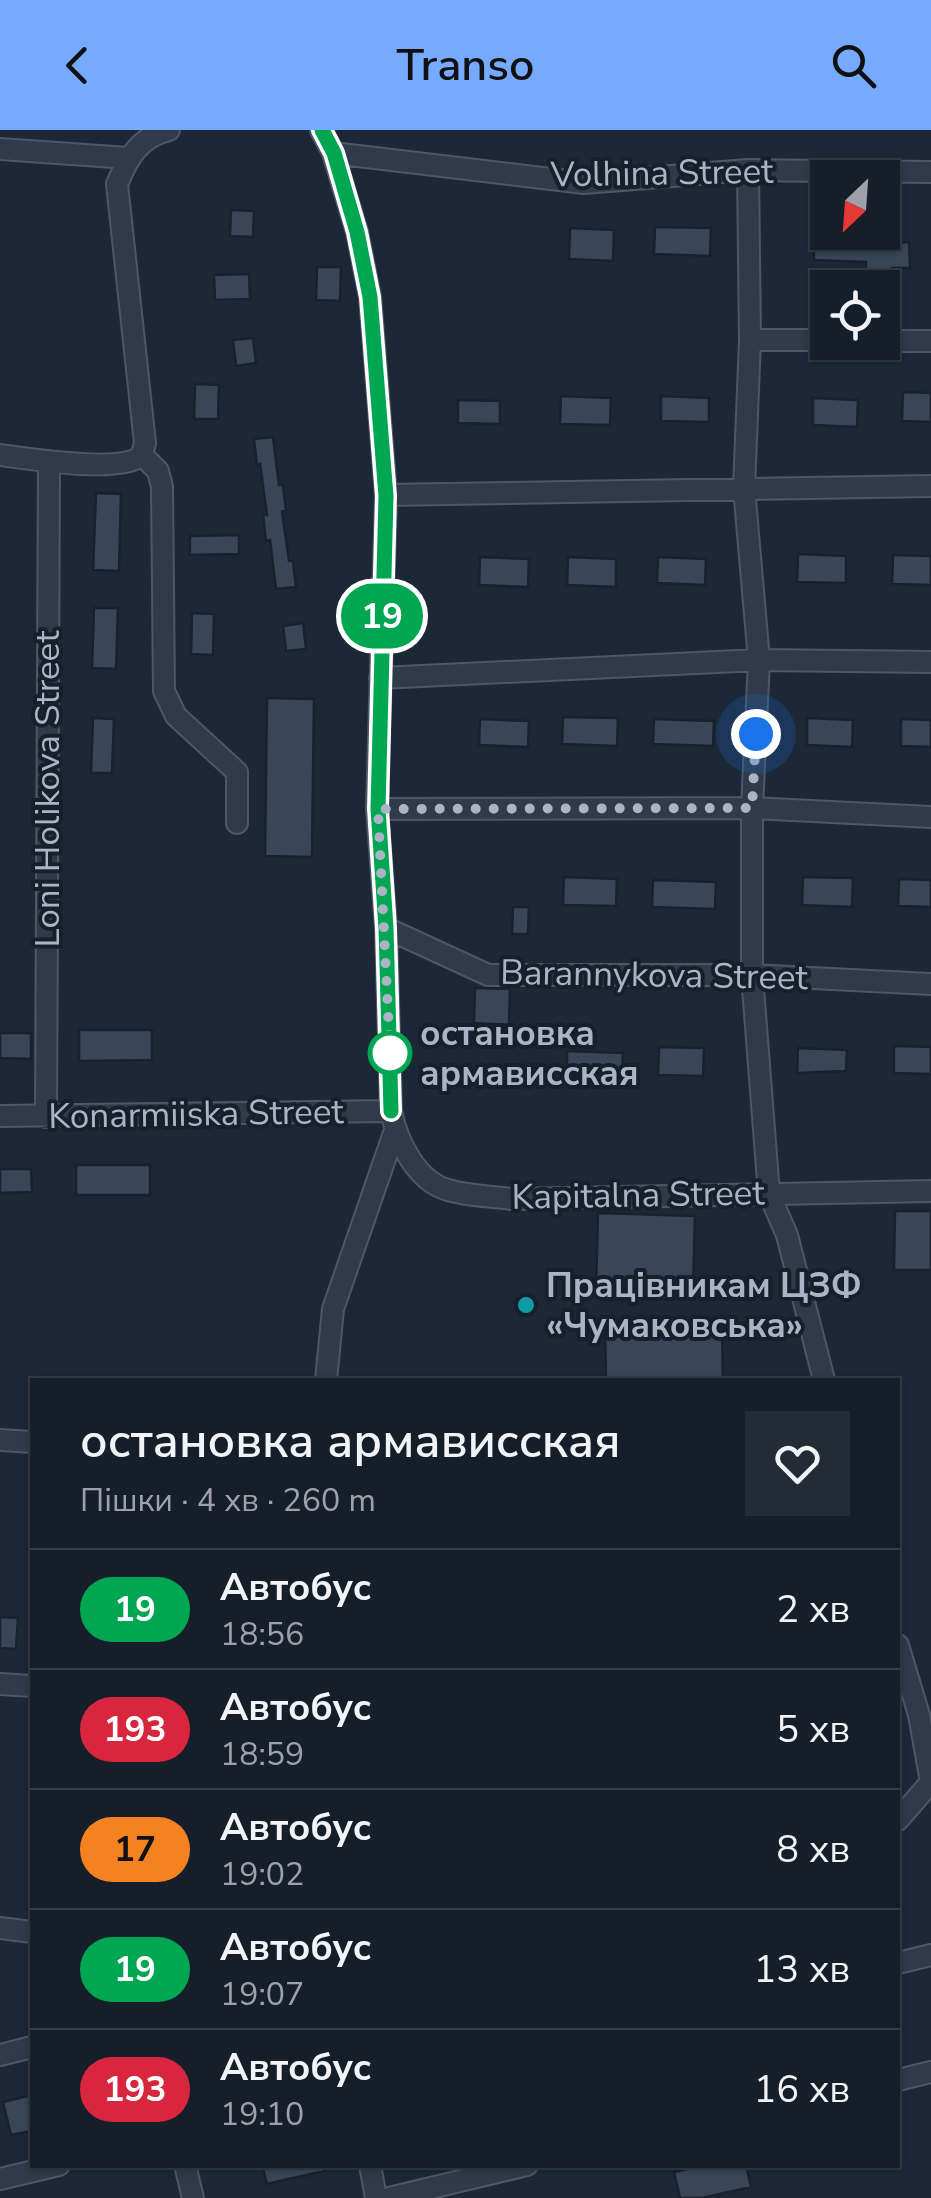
<!DOCTYPE html>
<html lang="uk">
<meta charset="utf-8">
<style>
body{margin:0;font-family:"Nunito Sans",sans-serif;background:#232b35;color:#f1f3f6;height:100vh;display:flex;flex-direction:column;font-size:38px;white-space:nowrap}
*{box-sizing:border-box;margin:0}
p{font-size:32px;color:#9ea2a8}
.icon{flex:none;width:55px;height:55px;fill:none;stroke:currentColor;stroke-width:2;stroke-linecap:round;stroke-linejoin:round}
.map{position:relative;flex:1;overflow:hidden}
.details{position:absolute;left:30px;top:1248px;width:870px;height:790px;display:flex;flex-direction:column;background:#161e29;border-radius:0px;box-shadow:0 2px 8px #0004,0 0 0 2px #353c46}
.details>*{flex:none}
.badge{padding:0 20px;border-radius:32px;font-size:35px;line-height:65px}
.needle{width:65px;rotate:205deg}
.controls{position:absolute;left:810px;top:30px;display:grid;gap:20px}
.controls a{display:grid;place-items:center;width:90px;height:90px;border-radius:0px;background:#161e29;box-shadow:0 2px 8px #0004,0 0 0 2px #353c46;font-size:50px}
.you{position:absolute;width:50px;height:50px;margin:-25px;border:8px solid #fff;border-radius:50%;background:#1a73e8;box-shadow:0 0 0 15px #1a73e833}
.map>.badge{position:absolute;translate:-50% -50%;box-shadow:0 0 0 5px #fff}
.round{display:grid;place-items:center;flex:none;width:105px;height:105px;border-radius:0px;background:#232b35}
.summary{display:flex;align-items:center;justify-content:space-between;height:170px;padding:0 50px}
h1{font-size:48px;font-weight:600;line-height:75px}
ul{padding:0;list-style:none}
li{display:flex;align-items:center;gap:30px;height:120px;padding:0 50px;border-top:2px solid #353c46}
li div{flex:1}
li b{display:block;font-size:38px}
li em{font-style:normal}
li .badge{min-width:110px;font-weight:700;text-align:center}
header{display:flex;justify-content:space-between;align-items:center;height:130px;padding:0 50px;background:#75aaff;color:#111;font-size:45px;font-weight:600}
.map>svg:first-child{display:block}
.building{fill:#384658;stroke:#18212e;stroke-width:2.5}
.lines{fill:none;stroke-linecap:round;stroke-linejoin:round}
.minor-casing{stroke:#4d5766;stroke-width:24}
.minor{stroke:#303a48;stroke-width:20}
.line-casing{stroke:#fff;stroke-width:22}
.line{stroke:#00a651;stroke-width:15}
.walk{stroke:#a9b4c5;stroke-width:10;stroke-dasharray:0 18}
.stop-dot{fill:#fff;stroke:#00a651;stroke-width:5}
.culture-dot{fill:#0f9aa8;stroke:#161f2c;stroke-width:4}
.labels{text-anchor:middle;dominant-baseline:central;stroke-width:8;stroke-linejoin:round;paint-order:stroke}
.street-label{font-size:35px;fill:#a9b4c5;stroke:#161f2c}
.stop-label{font-size:35px;font-weight:bold;fill:#a9b4c5;stroke:#161f2c;text-anchor:start}
.poi-label{font-size:35px;font-weight:bold;fill:#a9b4c5;stroke:#161f2c;text-anchor:start}
</style>
<header><svg class="icon" aria-label="back" viewBox="0 0 24 24"><path d="M15 5l-7 7 7 7"/></svg>Transo<svg class="icon" aria-label="search" viewBox="0 0 24 24"><circle cx="10" cy="10" r="6"/><path d="M15 15l6 6"/></svg></header>
<div class="map">
<svg width="931" height="2068" viewBox="0 0 931 2068">
<rect width="100%" height="100%" fill="#1d2837"/>
<!-- building -->
<path class="building" d="M231,80L254,81L253,107L230,106Z
M655,97L711,98L710,126L654,124Z
M570,98L614,100L613,131L569,129Z
M866,102H887L888,113L909,112L910,138H892V146H866V132L814,130V105L866,107Z
M317,137H341L340,171L316,170Z
M249,144L250,169L215,170L214,145Z
M253,208L256,233L236,236L233,210Z
M195,254L219,255L218,289H194Z
M903,262L931,263V292L902,291Z
M561,266L611,268L610,295L560,294Z
M661,266L709,268V292L661,291Z
M813,268L858,270L857,297L813,295Z
M458,270L500,271V294L458,293Z
M273,307L279,355H283L286,380L282,381L289,431H293L296,457L276,459L270,410L266,411L263,385H267L260,334L257,335L254,309Z
M96,363L121,364L119,441L93,440Z
M239,405V424L190,425V406Z
M798,424L846,426V453L797,452Z
M893,425L931,426V455L892,454Z
M480,427L529,429L528,457L479,455Z
M568,427L616,429V457L567,455Z
M658,427L706,429L705,455L657,453Z
M94,478H118L116,539L92,538Z
M192,483L214,484L213,525L191,524Z
M303,493L306,519L286,521L283,496Z
M267,568L314,569L312,727L265,726Z
M563,587L618,588L617,616L562,614Z
M93,588L114,589L112,643H91Z
M807,588L853,590L852,617L807,615Z
M480,589L529,591L528,617L479,615Z
M654,589L714,591L713,616L653,614Z
M901,589L931,590V617L901,616Z
M564,747L617,749L616,776L563,775Z
M803,747L853,748L852,777L802,775Z
M899,749L931,750V777L898,776Z
M653,750L716,752L715,779L652,777Z
M513,777H529L528,804H512Z
M475,858L510,859L509,895L474,893Z
M79,900H152V930L79,931Z
M0,903H31V929L0,928Z
M894,916L931,917V944L894,943Z
M659,917L704,918L703,946L658,945Z
M798,918L847,920L846,941L797,943Z
M567,921L623,923L622,947L567,945Z
M76,1035H150V1065H76Z
M0,1039H31L32,1062L0,1063Z
M895,1081H931V1140H894Z
M598,1083L695,1086L693,1159L596,1156Z
M722,1197L723,1249L606,1250L605,1200Z
M0,1487L18,1488L16,1519L0,1518Z
M32,1965V2001L11,2005L3,1972Z
M262,2035H323L324,2041L267,2054Z
M704,2035H746L751,2057L702,2068H680L674,2042Z"/>
<g class="lines">
<defs>
<path id="minor" d="M321,0L333,23L357,102L370,167L386,365L377,679L386,798L391,981C397,1011 416,1051 448,1060C467,1066 491,1066 511,1069L931,1061
M0,19L128,28
M333,23L584,53L748,40L931,42
M748,40L750,210L744,358L759,530L752,678V845L769,1064L787,1105L824,1250
M750,210H828
M882,211H931
M0,325C29,329 123,344 142,325L145,313L117,54C128,28 139,7 169,0
M142,325L158,341L162,357L164,561L176,586L237,642V693
M386,365L931,356
M380,548L759,530L931,532
M377,679L752,678L931,687
M386,798L488,845H752L931,854
M0,986L391,981
M46,987L49,331
M326,1250L333,1179L395,1000
M0,1310L32,1312
M898,1515L919,1585L931,1652
M0,1554L32,1556
M898,1690L931,1652
M0,1798L32,1802
M898,1833L931,1825
M0,1925L32,1917
M898,1950L931,1942
M185,2035L193,2068
M370,2035L376,2068
M0,2049L59,2035
M389,2068L527,2035"/>
</defs>
<!-- minor casing -->
<use href="#minor" class="minor-casing"/>
<!-- minor -->
<use href="#minor" class="minor"/>
</g>
<g class="lines">
<defs>
<path id="line" d="M322,0L334,23L357,102L370,167L386,366L378,679L386,798L391,981"/>
</defs>
<!-- line casing -->
<use href="#line" class="line-casing"/>
<!-- line -->
<use href="#line" class="line"/>
<!-- walk -->
<path class="walk" d="M390,923L378,679L752,678L756,604"/>
</g>
<!-- markers -->
<circle class="stop-dot" cx="390" cy="923" r="20"/>
<circle class="culture-dot" cx="526" cy="1175" r="10"/>
<g class="labels">
<!-- street labels -->
<g class="street-label">
<text transform="translate(662 43) rotate(-1)">Volhina Street</text>
<text transform="translate(47 659) rotate(-90)">Loni Holikova Street</text>
<text transform="translate(654 845) rotate(1)">Barannykova Street</text>
<text transform="translate(196 984) rotate(-1)">Konarmiiska Street</text>
<text transform="translate(638 1065) rotate(-1)">Kapitalna Street</text>
</g>
<!-- stop labels -->
<g class="stop-label">
<text x="420" y="903">остановка<tspan x="420" dy="40">армависская</tspan></text>
</g>
<!-- poi labels -->
<g class="poi-label">
<text x="546" y="1155">Працівникам ЦЗФ<tspan x="546" dy="40">«Чумаковська»</tspan></text>
</g>
</g>
</svg>
<div class="controls">
<a><svg class="needle" viewBox="-14 -14 28 28"><path d="M0-13l5 13h-10z" fill="#e53935"/><path d="M0 13l5-13h-10z" fill="#9ea2a8"/></svg></a>
<a><svg class="icon" aria-label="locate" viewBox="0 0 24 24"><circle cx="12" cy="12" r="6"/><path d="M12 2v4M12 18v4M2 12h4M18 12h4"/></svg></a>
</div>
<div class="you" style="left:756px;top:604px"></div>
<b class="badge" style="left:382px;top:486px;background:#00a651;color:#fff">19</b>
<section class="details">
<div class="summary"><div><h1>остановка армависская</h1><p>Пішки · 4 хв · 260 m</p></div><a class="round"><svg class="icon" aria-label="heart" viewBox="0 0 24 24"><path d="M12 20l-8-8c-3-5 5-10 8-4 3-6 11-1 8 4z"/></svg></a></div>
<ul>
<li><span class="badge" style="background:#00a651;color:#fff">19</span><div><b>Автобус</b><p>18:56</p></div><em>2 хв</em></li>
<li><span class="badge" style="background:#d7263d;color:#fff">193</span><div><b>Автобус</b><p>18:59</p></div><em>5 хв</em></li>
<li><span class="badge" style="background:#f58220;color:#111">17</span><div><b>Автобус</b><p>19:02</p></div><em>8 хв</em></li>
<li><span class="badge" style="background:#00a651;color:#fff">19</span><div><b>Автобус</b><p>19:07</p></div><em>13 хв</em></li>
<li><span class="badge" style="background:#d7263d;color:#fff">193</span><div><b>Автобус</b><p>19:10</p></div><em>16 хв</em></li>
</ul>
</section>
</div>
